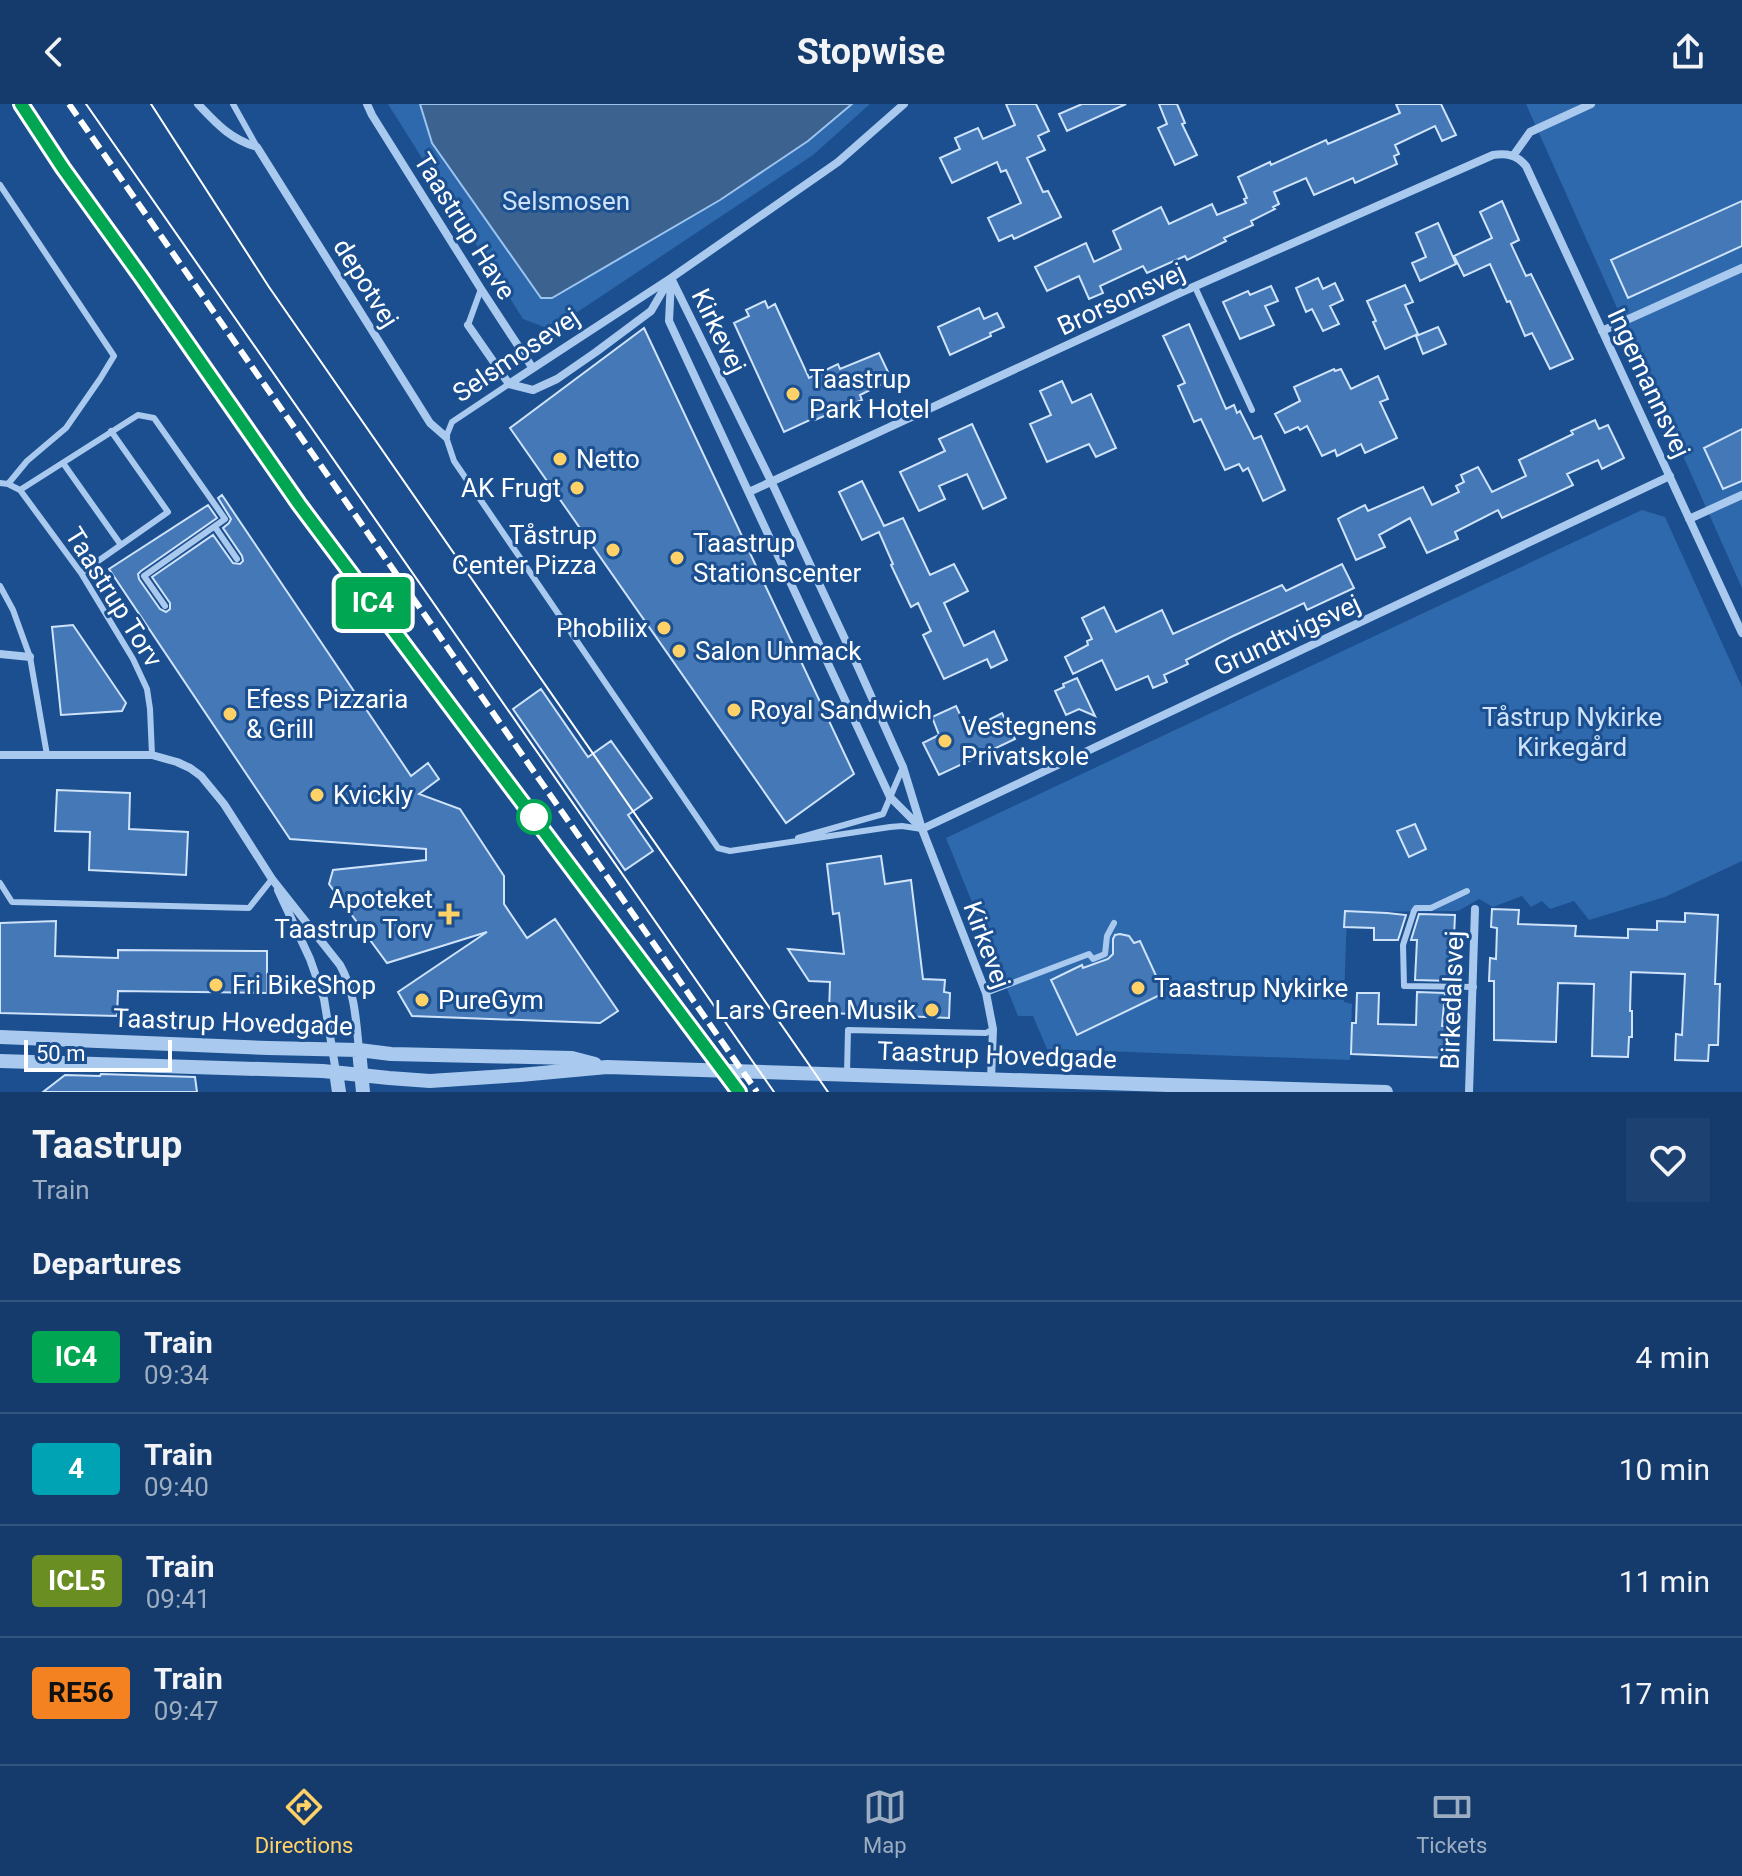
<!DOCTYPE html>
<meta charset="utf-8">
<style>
body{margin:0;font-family:Roboto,sans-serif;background:#1d4271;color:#f1f3f6;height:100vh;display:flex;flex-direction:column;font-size:30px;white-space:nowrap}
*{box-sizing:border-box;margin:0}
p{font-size:26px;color:#9dadc1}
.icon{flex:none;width:44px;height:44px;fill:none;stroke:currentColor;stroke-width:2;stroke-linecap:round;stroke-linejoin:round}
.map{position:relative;height:988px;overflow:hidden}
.panel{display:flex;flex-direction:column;background:#143b6b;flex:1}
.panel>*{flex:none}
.badge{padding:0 16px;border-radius:6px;font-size:28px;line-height:52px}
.scale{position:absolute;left:24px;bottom:20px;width:148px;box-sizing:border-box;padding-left:8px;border:4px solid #fff;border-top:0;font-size:22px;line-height:28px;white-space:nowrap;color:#fff;-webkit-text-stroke:6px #1b4f8f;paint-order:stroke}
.map>.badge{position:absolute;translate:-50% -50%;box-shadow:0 0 0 4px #fff}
h2{padding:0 32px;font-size:30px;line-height:72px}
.round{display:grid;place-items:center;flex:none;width:84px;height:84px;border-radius:0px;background:#1d4271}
.overview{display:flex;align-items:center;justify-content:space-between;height:136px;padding:0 32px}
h1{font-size:38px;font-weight:700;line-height:60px}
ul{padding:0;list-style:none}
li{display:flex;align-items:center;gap:24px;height:112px;padding:0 32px;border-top:2px solid #33557e}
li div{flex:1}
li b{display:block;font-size:30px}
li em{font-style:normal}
li .badge{min-width:88px;font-weight:700;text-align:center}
header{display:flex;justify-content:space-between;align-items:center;height:104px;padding:0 32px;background:#143b6b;font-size:36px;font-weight:700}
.tab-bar{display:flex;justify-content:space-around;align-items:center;height:112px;border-top:2px solid #33557e;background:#143b6b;font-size:22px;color:#9dadc1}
.tab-bar a{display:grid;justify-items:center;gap:4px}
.tab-bar .current{color:#ffd166}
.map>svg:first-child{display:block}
.green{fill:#2e69ad}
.water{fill:#3c6290;stroke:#9cc4f0;stroke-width:2}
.building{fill:#4478b7;stroke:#cfe3fa;stroke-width:2}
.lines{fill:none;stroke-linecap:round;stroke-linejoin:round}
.service{stroke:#a9c9ee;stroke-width:6}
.minor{stroke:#a9c9ee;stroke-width:8}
.tertiary{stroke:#a9c9ee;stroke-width:14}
.tram{stroke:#fff;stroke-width:2}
.rail{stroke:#fff;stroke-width:6;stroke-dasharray:14 6;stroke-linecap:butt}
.line-casing{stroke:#fff;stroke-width:18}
.line{stroke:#00a651;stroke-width:12}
.poi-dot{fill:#ffd166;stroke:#1b4f8f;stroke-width:3}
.stop-dot{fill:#fff;stroke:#00a651;stroke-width:4}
.labels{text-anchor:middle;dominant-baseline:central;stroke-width:6;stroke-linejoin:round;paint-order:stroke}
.park-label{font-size:26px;fill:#cfe3fa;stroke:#1b4f8f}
.street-label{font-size:26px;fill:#fff;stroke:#1b4f8f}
.poi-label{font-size:26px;fill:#fff;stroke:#1b4f8f;text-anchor:start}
</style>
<header><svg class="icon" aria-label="back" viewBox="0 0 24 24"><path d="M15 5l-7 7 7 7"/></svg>Stopwise<svg class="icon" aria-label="share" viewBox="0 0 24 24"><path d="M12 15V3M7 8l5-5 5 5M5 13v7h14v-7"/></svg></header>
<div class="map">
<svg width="1742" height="988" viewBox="0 0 1742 988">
<rect width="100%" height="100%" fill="#1b4f8f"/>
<!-- green -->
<path class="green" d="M388,0H870L813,51L570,213L544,223L523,215Z
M1526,0H1742V484Z
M1642,406L1665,413L1742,583V757L1665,793L1589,816L1574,797L1550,805L1542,797L1531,803L1522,792L1493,803L1479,795L1458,807L1347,808L1344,898L1352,900L1350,956L1047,945L1033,912H1018L946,734Z"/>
<!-- water -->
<path class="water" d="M420,0H852L808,37L720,96L552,194H541L432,39Z"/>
<!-- building -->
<path class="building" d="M1006,0H1036L1049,27L1038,32L1045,46L1027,54L1043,88L1048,87L1061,113L1014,135L1012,131L999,137L988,114L1021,99L1006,66L1001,68L997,58L952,79L940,54L960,45L955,34L978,24L983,35L1015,21Z
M1082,0H1126L1067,27L1059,10Z
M1159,0H1177L1185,19L1182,20L1197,51L1175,61L1158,24L1167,20Z
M1396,0H1441L1456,31L1442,37L1435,22L1395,41L1399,50L1394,52L1397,60L1355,79L1353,74L1314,91L1306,74L1274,88L1279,100L1273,103L1275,105L1251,117L1253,121L1224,134L1226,137L1187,156L1185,152L1147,169L1143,162L1100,182L1103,189L1089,195L1079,172L1047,187L1035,163L1086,139L1094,158L1121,145L1113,127L1161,103L1169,120L1212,100L1217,111L1246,99L1244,95L1247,94L1238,73L1270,58L1271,61L1326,36L1328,40L1400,9Z
M1502,97L1519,136L1511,140L1526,172L1531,170L1573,255L1550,265L1532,229L1525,232L1510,197L1507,198L1490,160L1464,172L1454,152L1492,134L1480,108Z
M1742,97V142L1628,194L1611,156Z
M1438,119L1456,160L1420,177L1412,159L1426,153L1416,129Z
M1318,174L1323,185L1335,179L1343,196L1330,202L1339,220L1323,227L1312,205L1306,208L1296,184Z
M1405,181L1413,198L1405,201L1418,230L1385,245L1373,218L1376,217L1367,197Z
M1271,182L1278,197L1265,202L1274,221L1240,235L1223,198L1248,187L1250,191Z
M765,197L768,204L775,200L809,274L838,260L840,265L879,249L888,268L876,273L880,281L860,291L862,296L815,316L814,314L784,328L734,219L749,212L746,206Z
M979,204L984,215L997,209L1004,223L990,229L991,232L950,251L938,223Z
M1189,220L1226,305L1234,301L1237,309L1240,307L1254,335L1261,332L1285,386L1263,397L1248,364L1243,367L1239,360L1225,366L1201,315L1194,318L1178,282L1185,279L1163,232Z
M1438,223L1446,240L1423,250L1416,232Z
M644,224L854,670L786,719L510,324Z
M1334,265L1335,267L1341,265L1351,285L1378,272L1388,295L1380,298L1397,334L1365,349L1361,340L1337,352L1335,346L1322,352L1307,322L1300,326L1298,323L1285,329L1275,310L1300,297L1294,283Z
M1062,277L1072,299L1091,290L1116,344L1096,353L1089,340L1047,358L1030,320L1051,311L1040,287Z
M1595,316L1599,325L1608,321L1624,354L1602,365L1598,356L1567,370L1573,381L1502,414L1498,406L1455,428L1458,435L1427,449L1410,414L1379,431L1385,443L1356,456L1338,415L1343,412L1365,401L1368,407L1423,383L1432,401L1459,388L1456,382L1464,378L1461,371L1478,363L1492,388L1526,372L1519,356L1573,330L1571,327Z
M972,320L1006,394L983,405L967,370L939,382L945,395L919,407L900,368L945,347L939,335Z
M1742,325V377L1723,385L1704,344Z
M862,377L884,422L903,414L930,471L954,460L968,487L944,499L964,542L994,527L1007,556L991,564L987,555L944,575L923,531L931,527L918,499L911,503L891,461L893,460L879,428L862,436L839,388Z
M222,391L411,672L428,659L439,675L419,690L460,705L504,772V800L527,834L555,815L618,907L600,919L412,912L398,888L487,828L387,859L329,780L333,766L426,756V745L290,735L109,465L208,401L217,414L141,467L138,470L139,475L160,505L166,508L170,505V499L152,473L213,431L233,459L240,460L243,457L242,452L223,424L229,419L231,415L218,394Z
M1342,460L1354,484L1307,506L1304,499L1231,533L1186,556L1188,560L1164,571L1167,578L1153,584L1148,572L1116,586L1102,556L1073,570L1065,553L1088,541L1087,537L1092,535L1082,514L1104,503L1116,528L1162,506L1173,530L1282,481L1286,487Z
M73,521L126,599L122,607L61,611L52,523Z
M1077,574L1095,612L1079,605L1066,611L1055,587L1064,583L1063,580Z
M541,585L588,653L611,637L652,694L628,711L653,747L625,766L513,605Z
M956,602L964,619L974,615L977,622L1002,609L1015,635L939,671L923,639L939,631L932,613Z
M57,686L130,689L129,725L188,728L186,771L89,766L90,728L55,727Z
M1415,720L1426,745L1409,753L1397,727Z
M881,752L885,780L911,776L923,875L945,876L944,888L950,889L949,914L829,909L830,878L809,877L788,845L844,850L839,809L833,810L827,760Z
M1492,805L1519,806L1518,820L1576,822L1575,832L1628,834V825L1657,826V817L1685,818V809L1718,811L1715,880H1720L1718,941H1709L1708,957L1675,956L1676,930L1682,931L1685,870L1631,868L1630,907H1632V933H1629L1628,953L1592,952L1594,880L1558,879L1556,938L1494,936V877H1489L1490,854L1496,855L1497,824L1491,823Z
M1345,807L1387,809L1406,811L1398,836H1374V824L1344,823Z
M1419,810L1455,811L1452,877L1415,876L1417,836H1411Z
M56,817L55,852L118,854V846L267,847V889L118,887L117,912L0,909V819Z
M1120,830L1129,832L1134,839L1140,837L1164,889L1077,931L1051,876L1082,861L1083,864L1108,855L1113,850V835L1115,831Z
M1417,888L1445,889L1442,922L1449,923L1448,954L1351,950L1352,919H1356L1357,889H1379L1378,920L1416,921Z
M101,970L195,973L197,988H43L65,971L100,972Z"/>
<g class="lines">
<!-- service -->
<path class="service" d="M233,0L257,43
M0,81L114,252L100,275L66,324L27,357L8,380
M1195,183L1252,306
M468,221L481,185
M509,280L452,318L446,333L454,357L718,744L730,747L890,723L902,722L922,725
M63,359L121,441
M0,379L8,380L20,386L81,469L133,555L147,585L150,605L152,651
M20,386L138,311L154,314L225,415L144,472L165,502
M215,423L237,455
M81,469L168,408L111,327
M0,482L13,506L30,553L47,651
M798,734L883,710L903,663
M0,779L12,798L249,804L272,775
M1467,787L1431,804H1416L1414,807L1403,841L1404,882L1474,883
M986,889L1089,850L1093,855L1105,850L1107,832L1114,819
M847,969L848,926L986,929L993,925"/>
<!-- minor -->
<path class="minor" d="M198,0C217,20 230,35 257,43L430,319L446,333
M367,0L372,11L481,185L532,263
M1513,52L1530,28L1591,0
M671,174L771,377L858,563L903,663L922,725L986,889L993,925L991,975
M671,176L669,217L890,693L919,722
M468,221L509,280L533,286L557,275L596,248L651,207L668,178
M1602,227L1742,164
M509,280L671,174L838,58L904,0
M749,388L1182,188L1493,51C1507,49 1517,51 1526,62L1742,529
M1689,415L1742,391
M0,550L30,553
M0,651H152L177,658L190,664L201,672L224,700L272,775L340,861C355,888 356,916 359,946
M922,725L1670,372
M278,786L310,855L324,895L336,968
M1469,988L1475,805"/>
<!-- tertiary -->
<path class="tertiary" d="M0,933L268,944L359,946L391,950L572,954L595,960
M359,946L363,988
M0,957L323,967L389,974L430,977L520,971L607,963L1386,988
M336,968L339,988"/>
<!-- tram -->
<path class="tram" d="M86,0L774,988
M151,0L269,183L828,988"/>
<!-- rail -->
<path class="rail" d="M21,0L63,64L142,174L299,400L739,988
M69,0L757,988"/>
</g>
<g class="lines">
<defs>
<path id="line" d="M21,0L63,64L142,174L299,400L739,988"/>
</defs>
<!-- line casing -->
<use href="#line" class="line-casing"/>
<!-- line -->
<use href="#line" class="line"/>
</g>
<!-- markers -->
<g class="poi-dot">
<circle cx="793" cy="290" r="8"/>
<circle cx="560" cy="355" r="8"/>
<circle cx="577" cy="384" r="8"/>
<circle cx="613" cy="446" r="8"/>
<circle cx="677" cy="454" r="8"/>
<circle cx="664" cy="524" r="8"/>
<circle cx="679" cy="547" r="8"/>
<circle cx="734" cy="606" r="8"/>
<circle cx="230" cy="610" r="8"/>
<circle cx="945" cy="637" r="8"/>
<circle cx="317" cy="691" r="8"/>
<path d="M445 798h8v8h8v8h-8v8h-8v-8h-8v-8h8z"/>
<circle cx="216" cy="881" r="8"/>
<circle cx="1138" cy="884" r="8"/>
<circle cx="422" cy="896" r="8"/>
<circle cx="932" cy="906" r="8"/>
</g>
<circle class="stop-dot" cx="534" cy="713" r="16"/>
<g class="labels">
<!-- park labels -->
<g class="park-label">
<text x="566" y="97">Selsmosen</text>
<text x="1572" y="613">Tåstrup Nykirke<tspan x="1572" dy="30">Kirkegård</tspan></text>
</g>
<!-- street labels -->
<g class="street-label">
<text transform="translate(465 122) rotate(58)">Taastrup Have</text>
<text transform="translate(366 179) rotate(58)">depotvej</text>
<text transform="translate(1121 195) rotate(-25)">Brorsonsvej</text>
<text transform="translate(719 227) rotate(64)">Kirkevej</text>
<text transform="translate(516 251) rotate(-34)">Selsmosevej</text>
<text transform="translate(1649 279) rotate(65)">Ingemannsvej</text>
<text transform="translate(114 493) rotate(58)">Taastrup Torv</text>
<text transform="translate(1287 531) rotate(-25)">Grundtvigsvej</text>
<text transform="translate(987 841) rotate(70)">Kirkevej</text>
<text transform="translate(1452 896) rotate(-88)">Birkedalsvej</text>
<text transform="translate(233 918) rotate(2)">Taastrup Hovedgade</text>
<text transform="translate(997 951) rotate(2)">Taastrup Hovedgade</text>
</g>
<!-- poi labels -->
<g class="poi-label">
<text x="809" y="275">Taastrup<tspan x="809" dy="30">Park Hotel</tspan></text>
<text x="576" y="355">Netto</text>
<text x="561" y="384" text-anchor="end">AK Frugt</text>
<text x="597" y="431" text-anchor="end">Tåstrup<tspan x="597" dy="30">Center Pizza</tspan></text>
<text x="693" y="439">Taastrup<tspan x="693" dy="30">Stationscenter</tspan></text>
<text x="648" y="524" text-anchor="end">Phobilix</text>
<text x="695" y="547">Salon Unmack</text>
<text x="246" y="595">Efess Pizzaria<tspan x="246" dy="30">&amp; Grill</tspan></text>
<text x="750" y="606">Royal Sandwich</text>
<text x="961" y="622">Vestegnens<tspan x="961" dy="30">Privatskole</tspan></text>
<text x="333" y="691">Kvickly</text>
<text x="433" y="795" text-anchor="end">Apoteket<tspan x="433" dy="30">Taastrup Torv</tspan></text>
<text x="232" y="881">Fri BikeShop</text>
<text x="1154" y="884">Taastrup Nykirke</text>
<text x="438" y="896">PureGym</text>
<text x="916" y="906" text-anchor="end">Lars Green Musik</text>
</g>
</g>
</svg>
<div class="scale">50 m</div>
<b class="badge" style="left:373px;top:499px;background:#00a651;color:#fff">IC4</b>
</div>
<section class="panel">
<div class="overview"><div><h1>Taastrup</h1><p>Train</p></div><a class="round"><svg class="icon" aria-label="heart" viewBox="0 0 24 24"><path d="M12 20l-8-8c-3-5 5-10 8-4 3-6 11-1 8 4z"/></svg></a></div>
<h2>Departures</h2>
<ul>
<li><span class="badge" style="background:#00a651;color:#fff">IC4</span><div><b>Train</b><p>09:34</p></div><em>4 min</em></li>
<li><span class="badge" style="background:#00a3b4;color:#fff">4</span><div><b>Train</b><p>09:40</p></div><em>10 min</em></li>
<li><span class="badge" style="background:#6b8e23;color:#fff">ICL5</span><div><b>Train</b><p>09:41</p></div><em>11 min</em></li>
<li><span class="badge" style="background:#f58220;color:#111">RE56</span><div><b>Train</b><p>09:47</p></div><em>17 min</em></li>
</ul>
</section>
<nav class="tab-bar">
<a class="current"><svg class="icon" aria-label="directions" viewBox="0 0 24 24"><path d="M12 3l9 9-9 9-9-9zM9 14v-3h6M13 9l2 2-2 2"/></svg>Directions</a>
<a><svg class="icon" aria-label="map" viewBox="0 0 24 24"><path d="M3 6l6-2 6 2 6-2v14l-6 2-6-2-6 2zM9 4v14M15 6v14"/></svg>Map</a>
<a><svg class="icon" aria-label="tickets" viewBox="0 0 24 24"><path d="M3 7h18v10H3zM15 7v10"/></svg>Tickets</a>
</nav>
